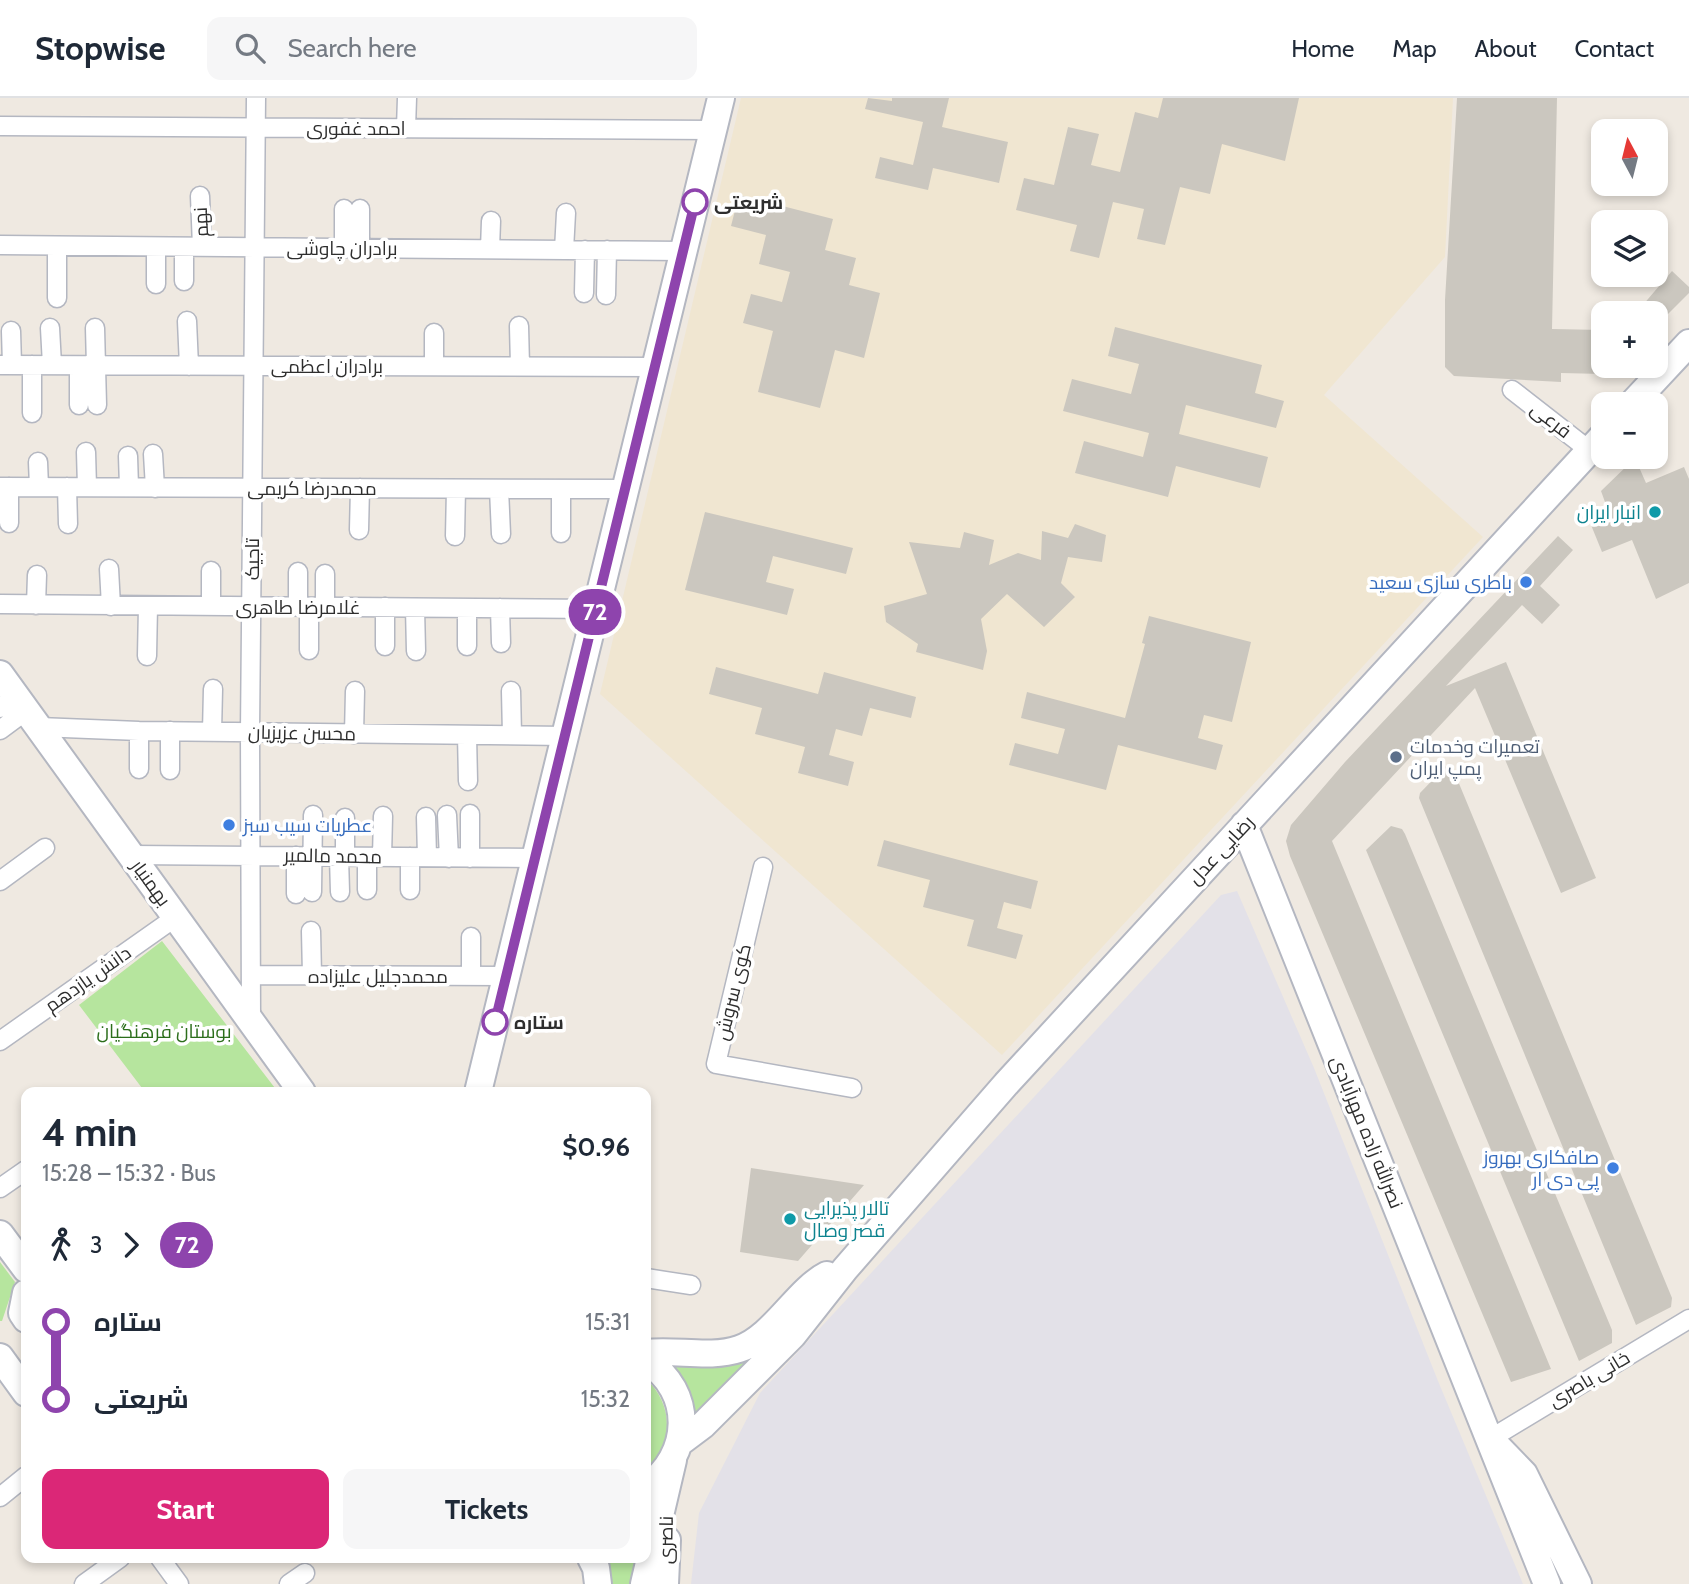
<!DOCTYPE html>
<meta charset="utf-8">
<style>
body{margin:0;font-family:Cabin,Cairo,sans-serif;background:#f6f6f7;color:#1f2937;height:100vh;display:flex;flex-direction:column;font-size:26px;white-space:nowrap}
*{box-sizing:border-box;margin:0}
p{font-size:23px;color:#747a83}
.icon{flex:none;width:38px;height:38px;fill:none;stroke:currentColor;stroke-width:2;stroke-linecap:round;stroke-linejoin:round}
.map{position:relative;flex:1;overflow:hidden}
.sheet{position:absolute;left:21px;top:989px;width:630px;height:476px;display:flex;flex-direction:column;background:#fff;border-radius:14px;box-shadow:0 4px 10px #0003}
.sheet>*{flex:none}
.badge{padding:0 14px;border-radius:23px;font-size:24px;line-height:46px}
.needle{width:46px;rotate:353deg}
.buttons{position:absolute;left:1591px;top:21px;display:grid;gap:14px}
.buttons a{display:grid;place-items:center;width:77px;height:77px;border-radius:14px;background:#fff;box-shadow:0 4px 10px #0003;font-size:35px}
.map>.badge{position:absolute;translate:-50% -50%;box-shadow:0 0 0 4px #fff}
.legs{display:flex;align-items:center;gap:10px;height:77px;padding:0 21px;font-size:23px}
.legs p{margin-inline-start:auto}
.head{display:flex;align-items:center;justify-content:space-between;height:119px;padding:0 21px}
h1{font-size:38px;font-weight:700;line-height:52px}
.action{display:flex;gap:14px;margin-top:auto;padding:14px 21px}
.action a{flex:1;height:80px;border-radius:14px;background:#db2777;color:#fff;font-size:28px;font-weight:700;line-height:80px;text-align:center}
.action a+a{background:#f6f6f7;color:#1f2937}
ul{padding:0 21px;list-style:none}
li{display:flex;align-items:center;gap:24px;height:77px;font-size:26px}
li i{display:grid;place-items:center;width:10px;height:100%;margin:0 9px;background:currentColor}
li i::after{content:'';width:18px;height:18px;margin:-9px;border:5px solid;border-radius:50%;background:#fff}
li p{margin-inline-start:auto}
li:first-child i{background:linear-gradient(#0000 50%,currentColor 0)}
li:last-child i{background:linear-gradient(currentColor 50%,#0000 0)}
header{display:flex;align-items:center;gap:42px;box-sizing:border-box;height:98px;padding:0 35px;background:#fff;border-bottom:2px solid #e0e1e3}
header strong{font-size:33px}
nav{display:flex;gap:38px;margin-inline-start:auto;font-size:24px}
.search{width:490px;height:63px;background:#f6f6f7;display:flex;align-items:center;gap:18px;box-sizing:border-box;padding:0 24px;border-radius:14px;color:#747a83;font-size:26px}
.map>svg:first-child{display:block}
.industrial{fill:#e3e1e8}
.education{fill:#f0e6d1}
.green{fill:#b6e59e}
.building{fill:#cbc7bf}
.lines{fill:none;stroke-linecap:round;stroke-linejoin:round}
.street-casing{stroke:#b4b7c1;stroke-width:21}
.secondary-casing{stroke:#b4b7c1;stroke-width:30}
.street{stroke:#fff;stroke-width:18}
.secondary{stroke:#fff;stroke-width:26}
.line-1-casing{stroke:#fff;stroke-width:16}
.line-1{stroke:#8e44ad;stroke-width:10}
.stop-1-dot{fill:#fff;stroke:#8e44ad;stroke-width:3.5}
.culture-dot{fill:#0f9aa8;stroke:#fff;stroke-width:2.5}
.shop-dot{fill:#3f7fe0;stroke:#fff;stroke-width:2.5}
.service-dot{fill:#5c6f8a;stroke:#fff;stroke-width:2.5}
.labels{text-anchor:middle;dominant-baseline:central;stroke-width:7;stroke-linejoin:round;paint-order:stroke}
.street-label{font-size:19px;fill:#2e2e2e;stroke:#fff}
.stop-label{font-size:19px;font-weight:bold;fill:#2e2e2e;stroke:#fff;text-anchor:start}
.culture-label{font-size:19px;fill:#0d838f;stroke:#fff;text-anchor:end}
.shop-label{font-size:19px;fill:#366cbe;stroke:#fff;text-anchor:end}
.service-label{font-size:19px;fill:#4e5e75;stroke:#fff;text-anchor:start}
.park-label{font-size:19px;fill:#2c6e1b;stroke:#fff}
</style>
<header>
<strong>Stopwise</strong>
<div class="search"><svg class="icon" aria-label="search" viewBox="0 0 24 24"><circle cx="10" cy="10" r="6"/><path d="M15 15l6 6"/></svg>Search here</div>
<nav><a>Home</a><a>Map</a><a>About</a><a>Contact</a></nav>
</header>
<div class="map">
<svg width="1689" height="1486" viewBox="0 0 1689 1486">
<rect width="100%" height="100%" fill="#efe9e1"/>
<!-- industrial -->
<path class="industrial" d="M1237,793L1314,970L1438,1283L1523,1486H691L699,1415L760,1295L1221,797Z"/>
<!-- education -->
<path class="education" d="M741,0H1453L1445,159L1324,297L1483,439L1002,957L600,596Z"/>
<!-- green -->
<path class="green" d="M162,843L278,994H145L79,907Z
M0,1164L15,1184L2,1223H0Z
M764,1251L692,1326L665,1261Z
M646,1281C673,1305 675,1347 646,1370Z
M605,1460H643L638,1486H609L610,1468Z"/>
<!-- building -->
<path class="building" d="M868,0L892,3V0H949L942,29L1008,44L999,85L933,70L928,92L875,80L880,59L913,67L923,24L865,11Z
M1163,0H1299L1285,63L1222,46L1210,96L1180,89L1165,147L1137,141L1144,111L1113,104L1099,160L1070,153L1077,127L1016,112L1024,80L1054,87L1068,29L1099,36L1091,67L1120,74L1135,14L1158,20Z
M1457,0H1557L1552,231L1603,232V276L1561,275V284L1454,278L1445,269V202Z
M739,97L833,121L825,152L856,160L849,187L880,195L864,260L835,252L820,310L758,294L773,233L743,225L751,196L782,204L790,174L759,166L766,137L731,128Z
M1672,173L1689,189V195L1656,228V215H1636Z
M1115,229L1262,267L1255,295L1284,303L1276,330L1186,307L1179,336L1268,359L1260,390L1176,368L1168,399L1075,375L1084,343L1143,359L1149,335L1063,313L1072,281L1131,296L1139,266L1108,258Z
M1635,360L1646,385L1684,369L1689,381V485L1656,501L1632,442L1602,454L1589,422L1609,415L1601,393Z
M705,414L853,450L846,476L773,458L766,484L794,491L787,517L685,492Z
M1075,426L1106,437L1102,464L1068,459L1061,485L1075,499L1044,529L1007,496L981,521L987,553L983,572L916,554L918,546L886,524L884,508L927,496L909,444L960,450L964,434L994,442L989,467L1018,455L1041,462L1042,433L1068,440Z
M1558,438L1573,452L1540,488L1560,507L1542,526L1522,507L1446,588L1506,564L1596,780L1561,795L1475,590L1332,743L1551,1271L1511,1284L1290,758L1286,743L1291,727L1345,664Z
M1149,518L1251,544L1232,624L1204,617L1198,640L1223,647L1216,672L1118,647L1106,692L1009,667L1015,645L1058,656L1065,631L1021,620L1027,594L1125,620L1145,546L1142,545Z
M716,569L818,596L824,574L916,599L911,620L870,610L862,638L836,631L829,657L854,664L848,688L798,675L805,649L755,636L762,610L709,596Z
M1447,667L1453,671L1672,1200L1671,1209L1636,1227L1419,700L1420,695Z
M1391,728L1402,731L1405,736L1612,1232V1245L1579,1263L1366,752Z
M884,742L1038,783L1031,811L1004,804L997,830L1023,837L1016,861L967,848L974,822L923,809L930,782L877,768Z
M751,1070L864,1087L798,1163L740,1154Z"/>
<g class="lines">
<defs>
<path id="street" d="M0,28L713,32
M406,30L407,0
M200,98L202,149
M344,111V150
M0,147L683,153
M184,149V183
M360,150V111
M490,151L491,123
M564,152L566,115
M156,186V149
M584,195L585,152
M606,197L607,152
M57,200V148
M187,223L189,268
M519,228L520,268
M50,230L52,267
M95,230L97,307
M11,233L12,267
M0,267L655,269
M32,267V315
M434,268V235
M1512,292L1589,352
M79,307V268
M86,354L87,389
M153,356L155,390
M128,358L129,389
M38,364L39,389
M0,389L625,391
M67,389L68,426
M499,391L501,436
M561,391V435
M9,425V389
M359,432L360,390
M455,438L456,391
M109,471L111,508
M0,506L595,511
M36,507L37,477
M211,508V473
M298,509V474
M309,509V552
M325,509V476
M385,509V548
M415,510L416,553
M467,510V548
M500,510L501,545
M147,558L148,508
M511,593L512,637
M0,610L16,598
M39,629L139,633L565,638
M0,632L27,612
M139,633V671
M212,634L213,591
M354,636L355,593
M467,637L468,683
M170,672V633
M470,716V760
M447,717L449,760
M426,719L427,759
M345,720V759
M131,757L534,760
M296,758V796
M339,759L340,794
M367,759V792
M382,759L383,718
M410,759V792
M763,769L716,966L852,990
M0,783L45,750
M312,794L313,717
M311,833L312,877
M251,877L506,878
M471,878V839
M251,922L250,634L256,0
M0,943L176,819
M0,1090L26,1072
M646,1180L691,1187
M1490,1341L1689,1221
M0,1399L26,1378
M160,1460L179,1486
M84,1486L120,1460
M289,1486L305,1475"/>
<path id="secondary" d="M1632,306L1689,245
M0,576L302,994
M1244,727L1547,1486
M478,994L721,0
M0,1136L26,1171
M26,1195L22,1215L26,1221
M646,1255C676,1251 709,1261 739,1251C773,1240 797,1192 827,1177
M0,1259L26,1295
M646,1263C695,1293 692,1358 646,1389
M679,1345L703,1327L793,1237L845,1171L1006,986L1603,338
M1496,1347L1524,1376L1578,1486
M591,1460L596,1470L598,1486
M644,1486L673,1362
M665,1486L667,1442"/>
</defs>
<!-- street casing -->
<use href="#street" class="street-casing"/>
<!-- secondary casing -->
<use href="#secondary" class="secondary-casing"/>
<!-- street -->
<use href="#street" class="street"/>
<!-- secondary -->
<use href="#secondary" class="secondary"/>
</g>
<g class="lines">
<defs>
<path id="line-1" d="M495,924L695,104"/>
</defs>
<!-- line-1 casing -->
<use href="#line-1" class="line-1-casing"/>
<!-- line-1 -->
<use href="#line-1" class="line-1"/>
</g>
<!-- markers -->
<g class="stop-1-dot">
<circle cx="695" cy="104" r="12"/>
<circle cx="495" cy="924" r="12"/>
</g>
<g class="culture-dot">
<circle cx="1655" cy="414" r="7"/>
<circle cx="790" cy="1121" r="7"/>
</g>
<g class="shop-dot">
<circle cx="1526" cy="484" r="7"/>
<circle cx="229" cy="727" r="7"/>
<circle cx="1613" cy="1070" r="7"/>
</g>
<circle class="service-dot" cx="1396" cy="659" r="7"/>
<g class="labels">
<!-- street labels -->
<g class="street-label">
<text x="356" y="30">احمد غفوری</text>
<text transform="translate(201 124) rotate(-93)">نهم</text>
<text x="342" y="150">برادران چاوشی</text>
<text x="327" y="268">برادران اعظمی</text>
<text transform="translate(1551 322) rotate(38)">فرعی</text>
<text x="312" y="390">محمدرضا کریمی</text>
<text transform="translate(252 461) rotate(-90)">تاجیک</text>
<text x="298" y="509">غلامرضا طاهری</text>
<text transform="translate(302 635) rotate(1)">محسن عزیزیان</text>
<text transform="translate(1221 752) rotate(-47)">رضایی عدل</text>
<text transform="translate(333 758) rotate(1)">محمد مالمیر</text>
<text transform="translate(151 785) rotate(54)">بهمنیار</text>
<text x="378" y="878">محمدجلیل علیزاده</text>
<text transform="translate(88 881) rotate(-35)">دانش یازدهم</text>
<text transform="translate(733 894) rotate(-76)">کوی سروش</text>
<text transform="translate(1367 1034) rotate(68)">نصرالله زاده مهرآبادی</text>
<text transform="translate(1589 1281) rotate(-31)">خانی باصری</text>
<text transform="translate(666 1442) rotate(-89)">ناصری</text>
</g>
<!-- stop labels -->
<g class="stop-label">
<text x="714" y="104">شریعتی</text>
<text x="514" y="924">ستاره</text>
</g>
<!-- culture labels -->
<g class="culture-label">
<text x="1641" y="414">انبار ایران</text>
<text x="804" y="1110" text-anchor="start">تالار پذیرایی<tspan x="804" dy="22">قصر وصال</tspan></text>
</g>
<!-- shop labels -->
<g class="shop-label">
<text x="1512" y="484">باطری سازی سعید</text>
<text x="243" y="727" text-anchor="start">عطریات سیب سبز</text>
<text x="1599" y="1059">صافکاری بهروز<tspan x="1599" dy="22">پی دی ار</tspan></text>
</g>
<!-- service labels -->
<g class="service-label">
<text x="1410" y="648">تعمیرات وخدمات<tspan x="1410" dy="22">پمپ ایران</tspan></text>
</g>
<!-- park labels -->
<g class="park-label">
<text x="164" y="933">بوستان فرهنگیان</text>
</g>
</g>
</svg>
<div class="buttons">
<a><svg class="needle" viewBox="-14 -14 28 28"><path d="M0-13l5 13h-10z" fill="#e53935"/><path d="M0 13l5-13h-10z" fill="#747a83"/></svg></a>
<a><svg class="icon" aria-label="layers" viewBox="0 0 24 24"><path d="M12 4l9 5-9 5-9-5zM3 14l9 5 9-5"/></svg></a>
<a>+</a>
<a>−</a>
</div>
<b class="badge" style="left:595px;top:514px;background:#8e44ad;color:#fff">72</b>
<section class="sheet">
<div class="head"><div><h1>4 min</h1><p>15:28 – 15:32 · Bus</p></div><b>$0.96</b></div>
<div class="legs"><svg class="icon" aria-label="walk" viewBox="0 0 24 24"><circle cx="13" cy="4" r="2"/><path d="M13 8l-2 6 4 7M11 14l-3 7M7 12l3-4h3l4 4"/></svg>3<svg class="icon" aria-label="forward" viewBox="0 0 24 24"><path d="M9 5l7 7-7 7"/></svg><b class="badge" style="background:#8e44ad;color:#fff">72</b></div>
<ul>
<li><i style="color:#8e44ad"></i><b>ستاره</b><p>15:31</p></li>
<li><i style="color:#8e44ad"></i><b>شریعتی</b><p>15:32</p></li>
</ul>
<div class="action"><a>Start</a><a>Tickets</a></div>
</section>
</div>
